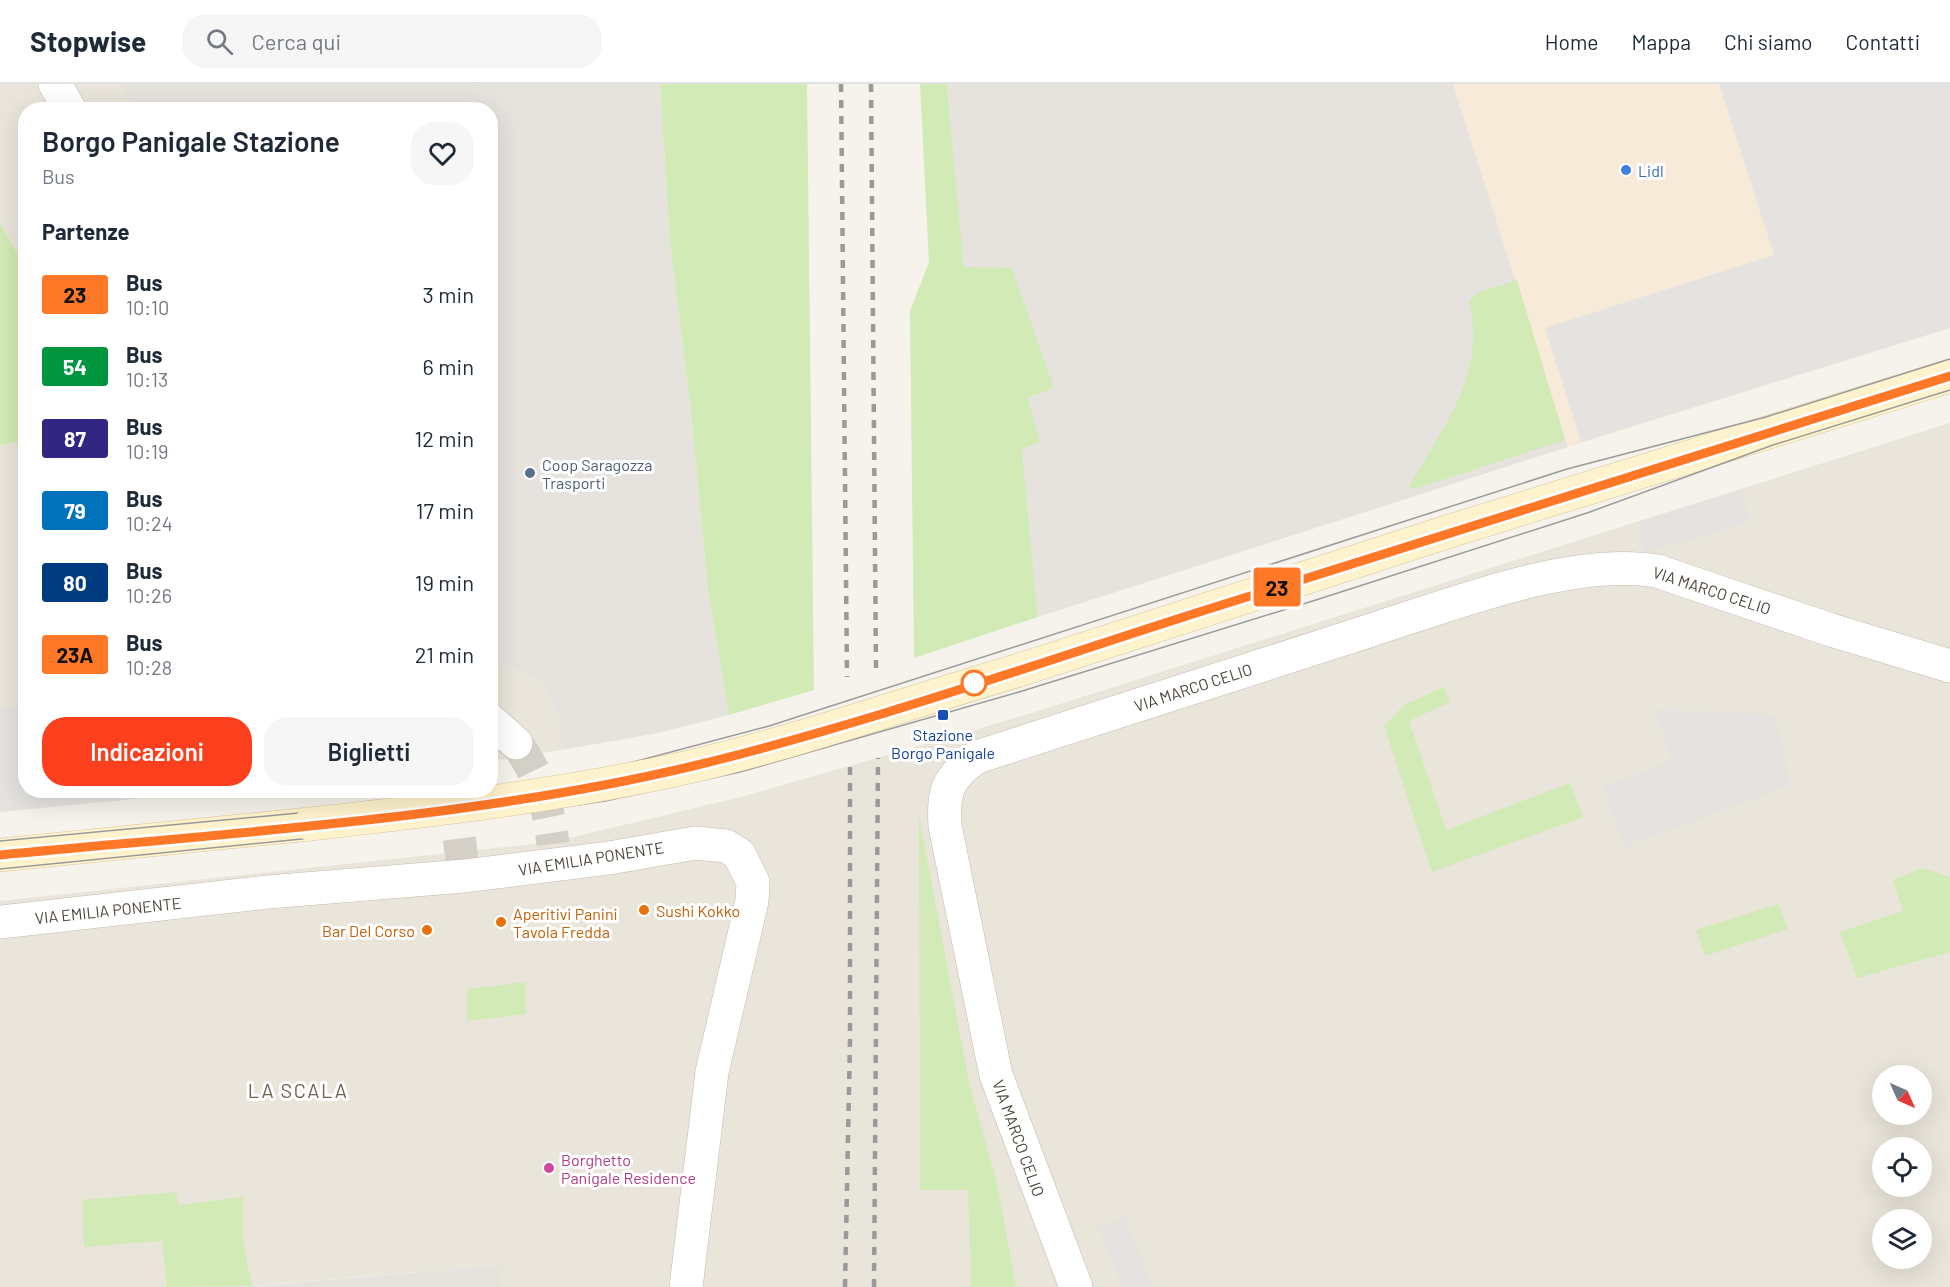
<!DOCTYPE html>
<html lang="it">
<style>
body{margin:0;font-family:Barlow,sans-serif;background:#f6f6f7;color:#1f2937;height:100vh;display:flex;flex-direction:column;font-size:22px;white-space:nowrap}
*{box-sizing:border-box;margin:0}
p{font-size:20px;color:#747a83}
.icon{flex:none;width:33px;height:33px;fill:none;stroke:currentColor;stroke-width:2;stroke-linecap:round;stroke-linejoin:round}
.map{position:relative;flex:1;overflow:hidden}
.drawer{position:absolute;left:18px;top:18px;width:480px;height:696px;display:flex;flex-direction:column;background:#fff;border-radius:24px;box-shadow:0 6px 24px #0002}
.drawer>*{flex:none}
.badge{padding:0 12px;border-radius:4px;font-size:21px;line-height:39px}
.needle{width:39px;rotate:135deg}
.buttons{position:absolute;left:1872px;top:981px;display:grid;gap:12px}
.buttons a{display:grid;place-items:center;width:60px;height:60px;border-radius:50%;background:#fff;box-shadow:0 6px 24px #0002;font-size:30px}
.map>.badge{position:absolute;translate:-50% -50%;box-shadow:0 0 0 3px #fff}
h2{padding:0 24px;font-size:22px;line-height:54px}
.round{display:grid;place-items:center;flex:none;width:63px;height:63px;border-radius:24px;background:#f6f6f7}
.overview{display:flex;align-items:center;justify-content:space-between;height:102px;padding:0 24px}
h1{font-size:28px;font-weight:600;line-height:45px}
.primary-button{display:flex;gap:12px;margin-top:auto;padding:12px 24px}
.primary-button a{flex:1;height:69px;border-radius:24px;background:#fc3f1d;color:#fff;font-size:24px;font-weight:600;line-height:69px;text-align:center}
.primary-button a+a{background:#f6f6f7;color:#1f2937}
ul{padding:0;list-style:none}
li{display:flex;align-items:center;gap:18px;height:72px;padding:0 24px}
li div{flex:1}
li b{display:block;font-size:22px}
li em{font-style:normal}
li .badge{min-width:66px;font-weight:700;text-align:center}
header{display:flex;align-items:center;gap:36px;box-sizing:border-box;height:84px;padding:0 30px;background:#fff;border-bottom:2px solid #e0e1e3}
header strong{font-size:28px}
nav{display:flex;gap:33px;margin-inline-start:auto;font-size:21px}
.search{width:420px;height:54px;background:#f6f6f7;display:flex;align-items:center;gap:15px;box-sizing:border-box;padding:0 21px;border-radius:24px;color:#747a83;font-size:22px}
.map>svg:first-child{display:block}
.residential{fill:#eae5da;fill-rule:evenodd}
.commercial{fill:#f7ead8}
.industrial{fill:#e6e2dd}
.green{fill:#d2eab5}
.parking{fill:#e5e3e0}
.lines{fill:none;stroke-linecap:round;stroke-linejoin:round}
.minor-tunnel{stroke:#d4d0c8;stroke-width:33;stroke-dasharray:33 16;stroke-linecap:butt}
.minor-casing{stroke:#c2bbae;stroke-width:34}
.secondary-casing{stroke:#d6c79b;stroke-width:34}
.minor{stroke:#fff;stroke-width:33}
.secondary{stroke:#fff3cd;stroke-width:33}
.tram{stroke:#9a9a9a;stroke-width:1.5}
.rail{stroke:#9a9a9a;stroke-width:4.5;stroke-dasharray:8 8;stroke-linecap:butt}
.secondary-bridge-casing{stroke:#d6c79b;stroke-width:34;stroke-linecap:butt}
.secondary-bridge{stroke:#fff3cd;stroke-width:33}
.line-casing{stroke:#fff;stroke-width:14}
.line{stroke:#ff7827;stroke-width:9}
.shop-dot{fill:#3f7fe0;stroke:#fff;stroke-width:2}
.service-dot{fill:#5c6f8a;stroke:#fff;stroke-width:2}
.stop-dot{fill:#fff;stroke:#ff7827;stroke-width:3}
.transit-dot{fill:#1a4fb4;stroke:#fff;stroke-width:2}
.food-dot{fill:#e8710a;stroke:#fff;stroke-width:2}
.hotel-dot{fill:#d1479c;stroke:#fff;stroke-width:2}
.labels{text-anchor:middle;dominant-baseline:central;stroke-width:6;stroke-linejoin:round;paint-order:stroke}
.shop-label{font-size:16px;fill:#366cbe;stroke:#fff;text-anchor:start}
.service-label{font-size:16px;fill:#4e5e75;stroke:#fff;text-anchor:start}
.street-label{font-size:16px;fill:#4b4439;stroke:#fff}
.transit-label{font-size:16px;fill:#164399;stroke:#fff}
.food-label{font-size:16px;fill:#c56008;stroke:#fff;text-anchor:start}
.hotel-label{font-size:16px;fill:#b23c85;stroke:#fff;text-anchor:start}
.quarter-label{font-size:20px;letter-spacing:1.5px;fill:#6e6250;stroke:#fff}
</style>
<header>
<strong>Stopwise</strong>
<div class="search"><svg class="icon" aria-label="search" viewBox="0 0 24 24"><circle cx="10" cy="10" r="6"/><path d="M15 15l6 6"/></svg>Cerca qui</div>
<nav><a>Home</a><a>Mappa</a><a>Chi siamo</a><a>Contatti</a></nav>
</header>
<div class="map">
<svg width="1950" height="1203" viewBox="0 0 1950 1203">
<rect width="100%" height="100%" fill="#f6f3ec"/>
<!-- residential -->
<path class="residential" d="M0,0H119L133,25L26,26V706L215,707L0,728Z
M1950,339V1203H499V1181L240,1203H0V817L533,760L578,752L745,712L1022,632ZM1882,992H1922V1030H1882ZM1882,1064H1922V1102H1882ZM1882,1136H1922V1174H1882Z
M490,578L518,586L535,595L545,605L557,629L562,666L491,677Z"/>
<!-- commercial -->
<path class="commercial" d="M1453,0H1950V244L1568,363Z"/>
<!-- industrial -->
<path class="industrial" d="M119,0H660L670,158L691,328L708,506L729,631L658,649L562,666L557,629L545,605L535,595L518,586L491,578L490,26L133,25Z
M947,0H1453L1568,363L1038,533L1022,364L1040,358L1028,314L1054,304L964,184Z
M500,1181L499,1203H240L304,1198Z"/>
<!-- green -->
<path class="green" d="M660,0H807L814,606L729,631L708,506L691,328L670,158Z
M920,0H947L964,183L1012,184L1054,304L1028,314L1040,358L1022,365L1038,533L914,574L910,227L929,178Z
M0,139L25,184V357L0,361Z
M1517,196L1565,356L1414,405L1409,403C1443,342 1487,291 1469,217L1479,208Z
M1444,603L1450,618L1409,637L1446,746L1570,699L1583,733L1432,788L1384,642L1404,621Z
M919,731L969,998L998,1104L1016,1203H971L968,1106H920Z
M1922,784L1950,793V868L1857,894L1840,848L1903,827L1893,796Z
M1778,820L1788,845L1705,872L1696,846Z
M526,898V930L467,937V905Z
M176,1108L179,1121L243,1113V1157L252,1202L167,1203L162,1157L84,1163L82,1116Z"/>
<!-- parking -->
<path class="parking" d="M1719,0H1950V244L1581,358L1545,244L1774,171Z
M1742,405L1750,438L1645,469L1637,438Z
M25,620L26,706H161V712L0,728V626Z
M1655,625L1775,631L1791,701L1625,763L1602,702L1671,677Z
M1125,1133L1153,1203H1122L1098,1144Z"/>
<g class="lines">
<!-- minor-tunnel -->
<path class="minor-tunnel" d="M516,659C540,691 548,721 553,760
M453,706L462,776"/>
<defs>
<path id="minor" d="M55,0L70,26
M490,636L516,659
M0,838L268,808L464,792L609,774L695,759L726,762L739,770L753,798L752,817L712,988L686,1203
M1076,1203L996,991L945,742C943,707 947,694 977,673C1102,633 1228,592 1353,552C1440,525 1568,472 1657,487L1831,546L1950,582"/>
<path id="secondary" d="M1016,587L1450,447L1950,292
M0,771L310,740"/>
</defs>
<!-- minor casing -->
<use href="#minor" class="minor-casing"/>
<!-- secondary casing -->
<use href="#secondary" class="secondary-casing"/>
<!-- minor -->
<use href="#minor" class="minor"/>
<!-- secondary -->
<use href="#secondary" class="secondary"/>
<!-- tram -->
<path class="tram" d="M490,706L588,690L769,642L1567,385L1766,333L1950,275
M0,757L309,728L485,706
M0,785L312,754L543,726L605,717L740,688L1019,608L1319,515L1587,429L1773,361L1950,306"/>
<!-- rail -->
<path class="rail" d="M841,0L847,593
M871,0L876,585
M845,1203L850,956V682
M874,1203L878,674"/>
<defs>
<path id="secondary-bridge" d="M310,740C437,726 564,711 689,683C800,657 907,619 1016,587"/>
</defs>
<!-- secondary-bridge casing -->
<use href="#secondary-bridge" class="secondary-bridge-casing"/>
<!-- secondary-bridge -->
<use href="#secondary-bridge" class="secondary-bridge"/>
</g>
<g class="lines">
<defs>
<path id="line" d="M0,771C228,749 470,735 693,682C863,641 1030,582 1196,529C1447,449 1698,369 1950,292"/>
</defs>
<!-- line casing -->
<use href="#line" class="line-casing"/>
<!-- line -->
<use href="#line" class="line"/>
</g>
<!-- markers -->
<circle class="shop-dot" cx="1626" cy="86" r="6"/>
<circle class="service-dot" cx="530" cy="389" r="6"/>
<circle class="stop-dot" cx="974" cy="599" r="12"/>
<rect class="transit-dot" x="937" y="625" width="12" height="12" rx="3"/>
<g class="food-dot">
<circle cx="644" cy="826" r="6"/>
<circle cx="501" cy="838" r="6"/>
<circle cx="427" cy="846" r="6"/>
</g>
<circle class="hotel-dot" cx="549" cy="1084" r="6"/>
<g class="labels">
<!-- shop labels -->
<g class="shop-label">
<text x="1638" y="86">Lidl</text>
</g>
<!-- service labels -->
<g class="service-label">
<text x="542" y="380">Coop Saragozza<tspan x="542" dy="18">Trasporti</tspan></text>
</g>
<!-- street labels -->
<g class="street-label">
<text transform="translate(1712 506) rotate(18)">VIA MARCO CELIO</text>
<text transform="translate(1193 603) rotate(-18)">VIA MARCO CELIO</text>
<text transform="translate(591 774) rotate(-9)">VIA EMILIA PONENTE</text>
<text transform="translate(108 826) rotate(-6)">VIA EMILIA PONENTE</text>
<text transform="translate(1019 1054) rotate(70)">VIA MARCO CELIO</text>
</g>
<!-- transit labels -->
<g class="transit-label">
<text x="943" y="650">Stazione<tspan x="943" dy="18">Borgo Panigale</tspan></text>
</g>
<!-- food labels -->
<g class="food-label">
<text x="656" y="826">Sushi Kokko</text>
<text x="513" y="829">Aperitivi Panini<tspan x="513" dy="18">Tavola Fredda</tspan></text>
<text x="415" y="846" text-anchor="end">Bar Del Corso</text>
</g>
<!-- hotel labels -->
<g class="hotel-label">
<text x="561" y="1075">Borghetto<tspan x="561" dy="18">Panigale Residence</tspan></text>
</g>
<!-- quarter labels -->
<g class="quarter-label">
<text x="298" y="1006">LA SCALA</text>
</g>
</g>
</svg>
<div class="buttons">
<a><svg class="needle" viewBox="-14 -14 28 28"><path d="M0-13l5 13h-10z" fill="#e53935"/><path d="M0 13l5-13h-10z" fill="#747a83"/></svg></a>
<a><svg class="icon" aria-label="locate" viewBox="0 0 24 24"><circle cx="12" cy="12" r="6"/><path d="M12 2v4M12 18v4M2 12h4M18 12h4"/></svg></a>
<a><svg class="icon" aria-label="layers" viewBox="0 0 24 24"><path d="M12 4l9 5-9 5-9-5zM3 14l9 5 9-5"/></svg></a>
</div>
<b class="badge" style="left:1277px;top:503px;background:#ff7827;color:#111">23</b>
<section class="drawer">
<div class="overview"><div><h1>Borgo Panigale Stazione</h1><p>Bus</p></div><a class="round"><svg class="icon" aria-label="heart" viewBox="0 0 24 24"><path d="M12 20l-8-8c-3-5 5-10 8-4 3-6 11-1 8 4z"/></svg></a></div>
<h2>Partenze</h2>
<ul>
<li><span class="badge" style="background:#ff7827;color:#111">23</span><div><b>Bus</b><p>10:10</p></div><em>3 min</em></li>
<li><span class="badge" style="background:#009640;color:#fff">54</span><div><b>Bus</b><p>10:13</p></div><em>6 min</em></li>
<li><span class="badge" style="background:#312783;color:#fff">87</span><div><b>Bus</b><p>10:19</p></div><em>12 min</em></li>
<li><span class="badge" style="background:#0072bc;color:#fff">79</span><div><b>Bus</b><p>10:24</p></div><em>17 min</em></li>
<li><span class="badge" style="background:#003b80;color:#fff">80</span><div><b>Bus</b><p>10:26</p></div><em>19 min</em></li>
<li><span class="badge" style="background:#ff7827;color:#111">23A</span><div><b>Bus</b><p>10:28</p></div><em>21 min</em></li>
</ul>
<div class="primary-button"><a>Indicazioni</a><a>Biglietti</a></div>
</section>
</div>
